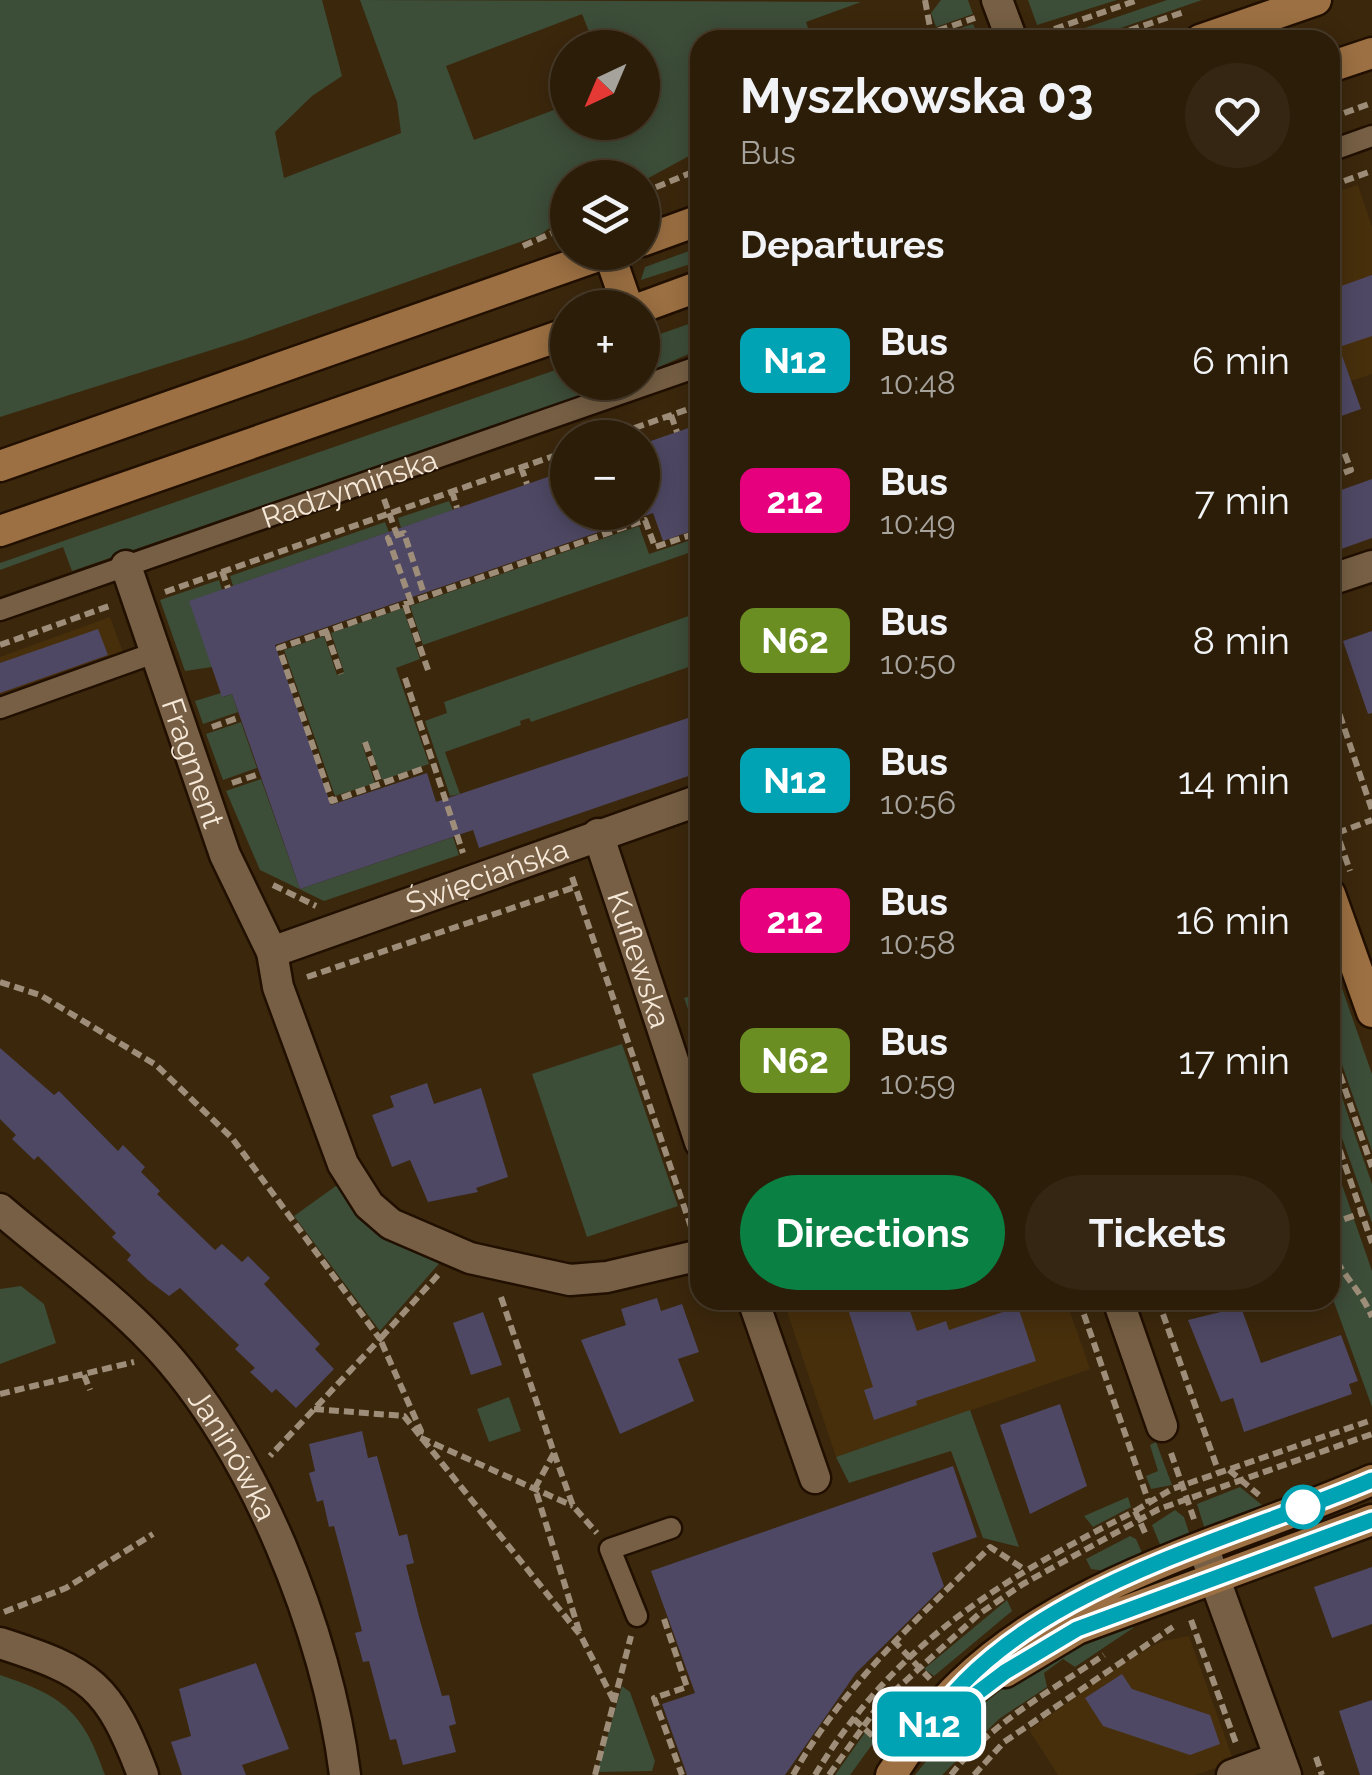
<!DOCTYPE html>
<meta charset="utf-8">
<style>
body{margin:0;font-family:Raleway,sans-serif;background:#342612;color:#f1f3f6;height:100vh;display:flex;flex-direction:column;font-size:38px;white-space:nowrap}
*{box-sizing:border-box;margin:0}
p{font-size:32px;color:#a6a29c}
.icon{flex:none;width:55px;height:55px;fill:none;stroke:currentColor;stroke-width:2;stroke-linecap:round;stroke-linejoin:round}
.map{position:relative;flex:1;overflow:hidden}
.details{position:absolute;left:690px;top:30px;width:650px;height:1280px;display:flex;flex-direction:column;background:#2c1d09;border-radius:30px;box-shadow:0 5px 25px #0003,0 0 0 2px #483b2a}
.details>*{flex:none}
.badge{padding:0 20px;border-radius:15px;font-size:35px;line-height:65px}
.needle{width:65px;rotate:224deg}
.fabs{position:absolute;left:550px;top:30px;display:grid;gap:20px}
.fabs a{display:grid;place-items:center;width:110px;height:110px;border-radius:50%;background:#2c1d09;box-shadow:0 5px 25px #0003,0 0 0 2px #483b2a;font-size:50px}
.map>.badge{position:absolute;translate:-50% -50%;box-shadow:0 0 0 5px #fff}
h2{padding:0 50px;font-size:38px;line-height:90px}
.round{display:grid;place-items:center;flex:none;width:105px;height:105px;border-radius:52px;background:#342612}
.head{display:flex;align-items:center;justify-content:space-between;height:170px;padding:0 50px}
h1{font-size:48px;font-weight:700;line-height:75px}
.button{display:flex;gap:20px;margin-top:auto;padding:20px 50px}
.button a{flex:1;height:115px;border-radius:60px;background:#0b8043;color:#fff;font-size:40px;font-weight:700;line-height:115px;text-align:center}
.button a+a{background:#342612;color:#f1f3f6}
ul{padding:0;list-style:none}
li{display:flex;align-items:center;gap:30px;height:140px;padding:0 50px}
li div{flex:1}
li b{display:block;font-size:38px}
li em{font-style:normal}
li .badge{min-width:110px;font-weight:700;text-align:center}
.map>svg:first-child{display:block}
.built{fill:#472f0c}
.green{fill:#3c4d38;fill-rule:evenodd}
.building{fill:#4e4864}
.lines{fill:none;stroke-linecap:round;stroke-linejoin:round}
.lane-casing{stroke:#210f00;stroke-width:25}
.street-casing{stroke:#210f00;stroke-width:35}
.secondary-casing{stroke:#210f00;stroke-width:35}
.path{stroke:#9e8e79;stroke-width:6;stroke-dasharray:10 5;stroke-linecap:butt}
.lane{stroke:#765f44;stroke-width:20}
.street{stroke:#765f44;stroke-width:30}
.secondary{stroke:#9c7042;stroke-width:30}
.line-casing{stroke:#fff;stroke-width:22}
.line{stroke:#00a3b4;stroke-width:15}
.stop-dot{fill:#fff;stroke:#00a3b4;stroke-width:5}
.labels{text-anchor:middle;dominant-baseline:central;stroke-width:9;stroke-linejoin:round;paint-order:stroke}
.street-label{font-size:30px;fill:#f6e9d9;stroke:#1b1207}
</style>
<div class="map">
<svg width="1372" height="1775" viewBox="0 0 1372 1775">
<rect width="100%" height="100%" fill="#3b270c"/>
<!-- built -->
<path class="built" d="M1358,185L1372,227V374L1330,388V194Z
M110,617L125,658L0,702V657Z
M787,1300H1066L1090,1369L836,1457L785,1305Z
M1189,1636L1234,1762L1195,1775H1058L1029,1730L1124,1662L1162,1641Z"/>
<!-- green -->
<path class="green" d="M0,0H322L342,76L312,96L275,132L284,178L401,133L397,102L360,0L861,2L806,22L812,40H700V150L643,181L642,178H568L567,215L540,235L243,340L0,417ZM582,14L595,47L642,48V122H568L567,105L474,140L446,66Z
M941,0H968L973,14L936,27L931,13Z
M1028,0H1117L1037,25Z
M1167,0H1202L1086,40H1065L1070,33Z
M973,24L980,40H937L936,36Z
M700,247V261L641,280L645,267Z
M700,320V349L643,374V340Z
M567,366L568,382L617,383L72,571L63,547L0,570V563Z
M449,501L453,510L401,528L398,518Z
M385,522L389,532L233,586L230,576Z
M639,526L649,554L700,537V549L423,645L410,606Z
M219,580L222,590L212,667L185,671L160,600Z
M403,608L420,659L396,668L429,764L382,780L368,742L362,744L375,783L335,796L284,650L324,636L337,675L344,672L331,633Z
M700,612V663L531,722L529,718L520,721L521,725L445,752L460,794L450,796L425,721L447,713L444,702Z
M221,693L223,697L232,694L238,712L203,724L195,701Z
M241,722L257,768L223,780L206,734Z
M261,779L300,889L453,837L459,855L324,901L260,870L226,791Z
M1330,954L1372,1074V1151L1330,1030Z
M700,993V1044L684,998Z
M622,1044L678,1206L587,1237L532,1074Z
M1330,1063L1372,1184V1223L1330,1104Z
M1330,1150L1372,1271V1407L1330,1291Z
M340,1183L444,1258L380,1331L294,1216Z
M21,1286L44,1304L56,1343L0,1364V1289Z
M509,1397L521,1431L489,1442L477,1409Z
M970,1410L1019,1547L983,1538L951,1451L849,1483L836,1457Z
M1156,1442L1172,1485L1151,1489L1146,1476L1158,1471L1150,1445Z
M1240,1487L1262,1505L1206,1533L1197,1504Z
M1128,1497L1131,1507L1093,1527L1084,1516Z
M1175,1510L1184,1517L1191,1539L1163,1552L1152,1525Z
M1130,1536L1136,1539L1145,1560L1114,1572L1091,1569L1086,1559Z
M1007,1600L1012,1611L934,1676L924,1669Z
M1135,1622L1133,1628L1075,1667L1063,1659L1044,1673L1047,1687L999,1719L942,1775H915C970,1704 1049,1647 1135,1622Z
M0,1675C63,1696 83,1711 105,1775H0Z
M622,1686L630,1692L655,1761L652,1771L597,1772Z
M866,1731L874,1742L850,1775H835Z"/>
<!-- building -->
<path class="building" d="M1372,275V336L1339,347L1361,409L1330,420V290Z
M700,424V528L663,541L653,513L275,645L331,805L427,773L436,802L700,714V772L479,848L473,830L300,889L232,694L222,697L189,601L568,470V512H642V444Z
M1372,479V538L1330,553V494Z
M98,629L108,655L0,693V663Z
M1372,631V713L1368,714L1343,641Z
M0,1048L54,1095L59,1091L118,1151L123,1145L145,1167L141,1172L160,1191L157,1194L215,1250L222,1244L242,1262L248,1256L270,1278L264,1284L320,1344L315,1349L334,1369L296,1408L276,1389L272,1393L250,1372L255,1368L235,1349L239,1345L180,1288L169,1296L148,1280L127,1260L131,1255L112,1237L116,1233L38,1156L34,1160L12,1139L16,1135L0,1119Z
M427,1083L434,1104L481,1088L508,1177L476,1188L478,1192L428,1202L410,1160L392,1167L372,1115L394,1107L390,1096Z
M657,1298L661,1311L682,1304L699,1352L678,1359L694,1401L620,1434L581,1340L626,1325L621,1309Z
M845,1300H906L917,1331L946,1321L949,1330L1018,1307L1036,1361L916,1401L917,1405L874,1420L864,1390L873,1387Z
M1241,1307L1261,1363L1341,1335L1358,1381L1349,1384L1352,1394L1244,1432L1233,1398L1221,1402L1188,1320Z
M483,1312L502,1365L471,1375L453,1323Z
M1060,1404L1087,1486L1030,1514L1000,1425Z
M362,1431L368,1458L377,1456L399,1536L407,1534L414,1563L406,1565L419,1617L442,1696L449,1695L456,1724L449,1726L456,1752L403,1765L396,1739L390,1740L369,1661L363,1662L355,1633L362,1631L334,1526L329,1527L323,1500L317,1502L309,1473L315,1471L309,1444Z
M953,1466L977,1537L932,1553L944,1586L856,1673L785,1775H687L662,1704L695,1693L651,1571Z
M1372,1567V1624L1332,1638L1314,1587Z
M256,1663L289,1749L242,1765L246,1775H182L171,1742L191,1736L179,1689Z
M1122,1674L1132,1689L1210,1715L1220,1744L1190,1755L1103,1726L1085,1698Z
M1372,1700V1775H1360L1339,1711Z"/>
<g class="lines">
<defs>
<g id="lane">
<path d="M1330,151L1372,136"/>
<path id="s1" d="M0,610L700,366"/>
<path d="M0,708L154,653"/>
<path d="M637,1616L610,1549L671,1528"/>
</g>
<g id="street">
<path d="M997,0L1012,40"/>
<path id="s2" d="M126,566L225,855L272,952L278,987L343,1164L369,1205L391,1224L470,1258L570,1280L607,1277L700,1255"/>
<path d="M1330,580L1372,566"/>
<path id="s3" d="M598,834L700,1142"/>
<path id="s4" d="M272,952L700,800"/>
<path id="s5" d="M0,1209C51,1253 109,1294 155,1343C253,1446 328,1634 345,1775"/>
<path d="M753,1300L815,1478"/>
<path d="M1118,1300L1162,1426"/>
<path d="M1203,1547L1286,1775"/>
<path d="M0,1643C91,1672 109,1685 143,1775"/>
<path d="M1232,1775L1279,1758"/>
</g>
<path id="secondary" d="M1200,40L1316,0
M1330,67L1372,53
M642,241L700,220
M609,253L628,308
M640,308L700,286
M0,466L609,252
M0,531L568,333
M1330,894L1372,1012
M1005,1672L1077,1629L1372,1520
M891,1775C912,1744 934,1709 961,1684C1073,1576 1234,1541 1372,1480"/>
</defs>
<!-- lane casing -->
<use href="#lane" class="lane-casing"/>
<!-- street casing -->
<use href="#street" class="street-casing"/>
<!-- secondary casing -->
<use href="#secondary" class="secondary-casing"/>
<!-- path -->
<path class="path" d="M925,0L931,33
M1040,34L1138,0
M934,40L931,33L975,18
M1101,40L1184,12
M1330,118L1372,103
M1330,186L1372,171
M642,193L700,169
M523,246L568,226
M671,415L677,432
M606,438L700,405
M521,467L527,484
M1330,478L1351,470L1344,452
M452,491L457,508
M384,499L397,535
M222,571L228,588
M165,592L568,451
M411,602L388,538L404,533L425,597
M405,604L428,670
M326,631L341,674
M0,645L112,605
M405,678L463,853
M1330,686L1372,810
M212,727L240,717
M365,742L380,784
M422,769L332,801L279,648L645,520L655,547L700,532
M232,783L259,774
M1330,813L1350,871
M1337,833L1372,820
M572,877L692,1230
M273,885L316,906
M307,977L575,887
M0,982L40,995L156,1065L232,1138L380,1339L270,1456
M1330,1046L1372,1167
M1330,1122L1372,1243
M1330,1224L1362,1213
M1330,1248C1341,1274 1361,1290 1372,1317
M438,1275L380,1339L421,1431L419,1437L573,1506
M501,1297L554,1453L535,1488L580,1634
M1079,1300L1149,1503
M1158,1300L1219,1473
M84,1375L90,1390
M0,1394L134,1362
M314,1409L404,1416L581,1636L614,1701
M554,1453L573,1506L597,1533
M1171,1453L1195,1522
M1229,1470L1259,1495
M1135,1511L1172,1489L1372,1420
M4,1612L66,1588L153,1534
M664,1619L687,1687L654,1698L682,1775
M1191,1620L1237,1746
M893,1640L930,1679
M854,1719L878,1741
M1316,1757L1322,1775
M595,1775L631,1636
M793,1775C844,1684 917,1620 990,1547L1024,1569
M815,1775C894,1643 1002,1579 1135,1511L1147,1537
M829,1775L878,1706L979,1614L1023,1584L1159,1509L1372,1434
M951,1775C990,1723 1051,1691 1104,1655
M974,1775L1004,1742L1173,1627"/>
<!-- lane -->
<use href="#lane" class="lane"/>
<!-- street -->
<use href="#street" class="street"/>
<!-- secondary -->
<use href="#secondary" class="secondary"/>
</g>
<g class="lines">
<defs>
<path id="line" d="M1372,1480C1226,1543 1011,1590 923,1734L1005,1672L1077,1629L1372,1520"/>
</defs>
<!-- line casing -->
<use href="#line" class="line-casing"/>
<!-- line -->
<use href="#line" class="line"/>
</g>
<!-- markers -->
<circle class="stop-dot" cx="1303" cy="1507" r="20"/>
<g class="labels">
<!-- street labels -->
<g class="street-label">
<text stroke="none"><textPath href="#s1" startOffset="370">Radzymińska</textPath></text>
<text stroke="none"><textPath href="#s2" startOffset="208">Fragment</textPath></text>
<text stroke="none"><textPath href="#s4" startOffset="228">Święciańska</textPath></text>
<text stroke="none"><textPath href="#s3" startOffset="132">Kuflewska</textPath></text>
<text stroke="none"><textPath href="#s5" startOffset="342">Janinówka</textPath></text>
</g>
</g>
</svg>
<div class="fabs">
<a><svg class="needle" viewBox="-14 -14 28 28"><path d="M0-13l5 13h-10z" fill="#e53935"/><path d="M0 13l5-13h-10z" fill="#a6a29c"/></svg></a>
<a><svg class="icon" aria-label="layers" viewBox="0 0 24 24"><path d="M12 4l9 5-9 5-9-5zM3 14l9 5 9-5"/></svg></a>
<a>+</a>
<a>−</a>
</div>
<b class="badge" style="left:929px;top:1724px;background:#00a3b4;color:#fff">N12</b>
<section class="details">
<div class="head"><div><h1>Myszkowska 03</h1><p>Bus</p></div><a class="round"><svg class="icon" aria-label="heart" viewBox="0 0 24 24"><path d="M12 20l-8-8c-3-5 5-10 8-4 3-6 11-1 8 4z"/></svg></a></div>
<h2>Departures</h2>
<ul>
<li><span class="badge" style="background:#00a3b4;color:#fff">N12</span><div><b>Bus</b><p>10:48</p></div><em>6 min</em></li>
<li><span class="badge" style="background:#e6007e;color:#fff">212</span><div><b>Bus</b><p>10:49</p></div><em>7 min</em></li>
<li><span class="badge" style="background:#6b8e23;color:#fff">N62</span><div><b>Bus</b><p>10:50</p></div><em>8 min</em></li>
<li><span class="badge" style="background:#00a3b4;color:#fff">N12</span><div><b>Bus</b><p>10:56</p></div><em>14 min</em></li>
<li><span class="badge" style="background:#e6007e;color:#fff">212</span><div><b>Bus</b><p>10:58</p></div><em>16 min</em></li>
<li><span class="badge" style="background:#6b8e23;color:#fff">N62</span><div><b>Bus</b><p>10:59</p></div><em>17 min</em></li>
</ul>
<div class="button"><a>Directions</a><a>Tickets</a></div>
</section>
</div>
